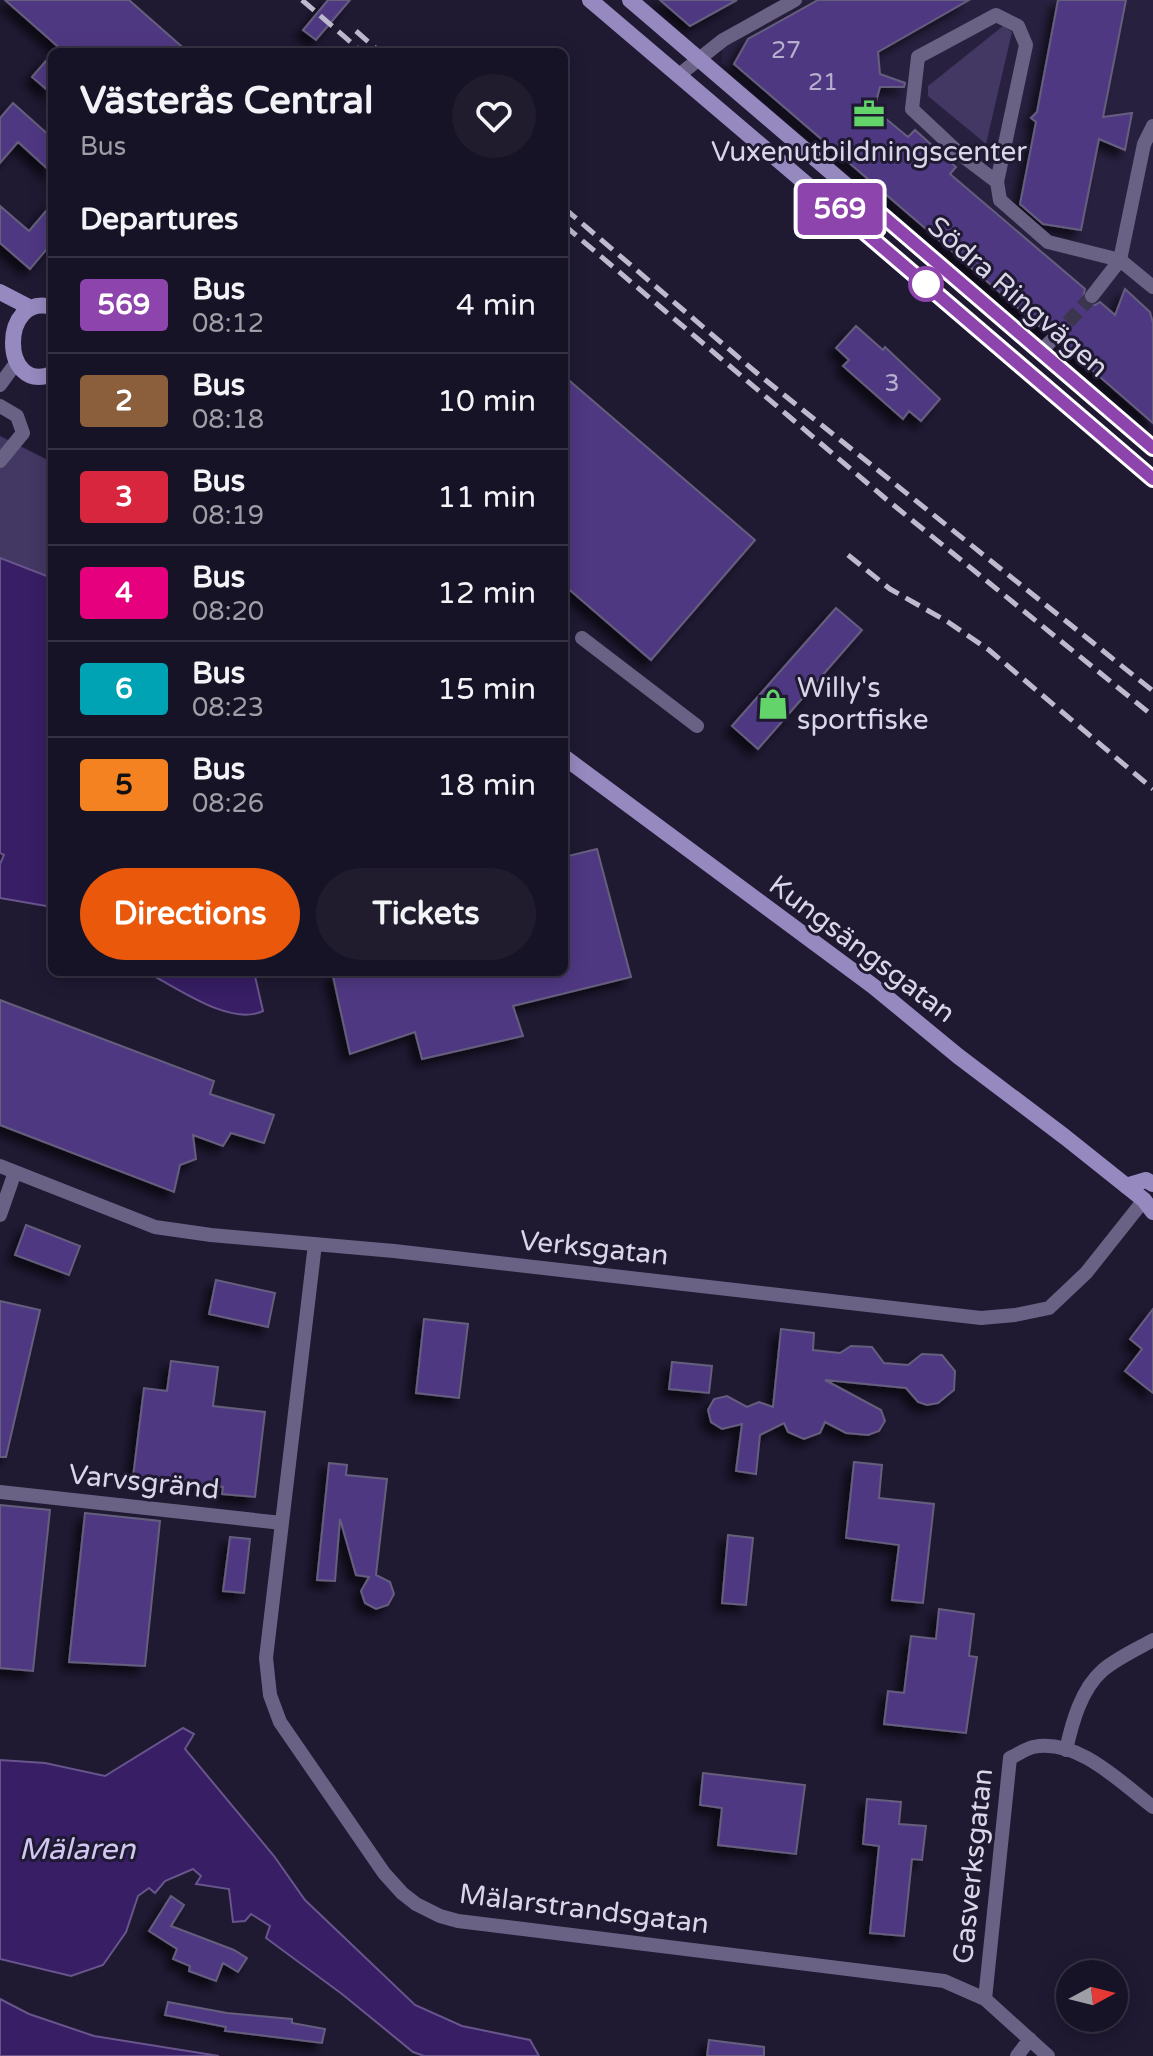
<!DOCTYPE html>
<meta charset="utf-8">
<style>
body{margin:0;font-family:"Varela Round",sans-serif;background:#201c2e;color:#f1f3f6;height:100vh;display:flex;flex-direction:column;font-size:30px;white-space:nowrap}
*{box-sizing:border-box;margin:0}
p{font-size:26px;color:#9e9ea7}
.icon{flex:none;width:44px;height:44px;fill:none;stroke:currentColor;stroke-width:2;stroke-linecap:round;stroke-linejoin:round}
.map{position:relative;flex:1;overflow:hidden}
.details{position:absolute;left:48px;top:48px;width:520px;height:928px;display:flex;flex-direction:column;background:#171326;border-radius:12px;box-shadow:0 4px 20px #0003,0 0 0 2px #363243}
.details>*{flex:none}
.badge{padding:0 16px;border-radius:6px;font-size:28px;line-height:52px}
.needle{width:52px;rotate:83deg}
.controls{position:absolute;left:1056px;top:1960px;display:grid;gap:16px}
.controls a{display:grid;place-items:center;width:72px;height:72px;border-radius:50%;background:#171326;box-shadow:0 4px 20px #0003,0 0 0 2px #363243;font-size:40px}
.map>.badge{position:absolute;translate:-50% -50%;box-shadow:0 0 0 4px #fff}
h2{padding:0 32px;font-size:30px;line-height:72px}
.round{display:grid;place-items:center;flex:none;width:84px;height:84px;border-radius:42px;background:#201c2e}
.overview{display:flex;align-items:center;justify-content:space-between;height:136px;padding:0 32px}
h1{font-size:38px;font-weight:800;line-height:60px}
.cta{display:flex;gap:16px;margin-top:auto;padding:16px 32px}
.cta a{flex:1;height:92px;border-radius:48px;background:#ea580c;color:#fff;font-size:32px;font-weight:800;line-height:92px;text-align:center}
.cta a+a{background:#201c2e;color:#f1f3f6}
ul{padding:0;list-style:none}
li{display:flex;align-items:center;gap:24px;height:96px;padding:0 32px;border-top:2px solid #363243}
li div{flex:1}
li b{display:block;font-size:30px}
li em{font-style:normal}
li .badge{min-width:88px;font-weight:700;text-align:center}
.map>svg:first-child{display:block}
.built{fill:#28203f}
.green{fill:#433763}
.water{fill:#371e65;stroke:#68558c;stroke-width:2}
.building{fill:#4f3982;stroke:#655e7d;stroke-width:2;filter:url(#shadow)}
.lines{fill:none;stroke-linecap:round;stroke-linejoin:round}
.minor-tunnel{stroke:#3b354d;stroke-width:14;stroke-dasharray:14 7;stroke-linecap:butt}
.minor{stroke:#6a6284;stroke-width:14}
.secondary{stroke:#9689bf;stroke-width:16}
.rail{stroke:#bebacd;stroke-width:5;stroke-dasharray:16 8;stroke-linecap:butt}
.line-casing{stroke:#fff;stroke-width:18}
.line{stroke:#8e44ad;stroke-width:12}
.stop-dot{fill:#fff;stroke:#8e44ad;stroke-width:4}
.labels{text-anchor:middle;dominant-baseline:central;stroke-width:6;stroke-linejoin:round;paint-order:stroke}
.number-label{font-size:24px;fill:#b6afce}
.poi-label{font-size:28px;fill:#d9d6e7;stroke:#1f1932}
.street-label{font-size:28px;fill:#d9d6e7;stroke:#1f1932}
.water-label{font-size:30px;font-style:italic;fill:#d1c8f2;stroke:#1f1932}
</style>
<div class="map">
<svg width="1153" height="2056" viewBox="0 0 1153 2056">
<defs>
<filter id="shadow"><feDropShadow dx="-7" dy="7" stdDeviation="4" flood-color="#0009"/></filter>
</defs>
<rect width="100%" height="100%" fill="#1f1932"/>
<!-- built -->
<path class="built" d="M801,0H1153V427L722,63V43Z"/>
<!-- green -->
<path class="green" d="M1003,26L1012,32L986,144L928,96V86Z
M0,436L52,462V581L0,561Z"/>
<!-- water -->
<path class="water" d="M0,558L52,578V907L0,898V864L4,855L0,853Z
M146,972H254L263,1011C230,1027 177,987 146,972Z
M183,1728L194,1734L185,1749L274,1856L305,1900L415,2005L462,2026L530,2040L539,2056H424L413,2052L342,1994L266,1938L270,1926L251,1914L245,1921L233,1922L229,1889L196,1884L201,1876L193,1869L165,1881L155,1893L149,1888L138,1896L126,1932L103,1965L71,1976L0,1959V1760L45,1763L105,1776Z
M0,1999L29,2014L94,2036L219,2056H0Z"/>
<!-- building -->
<path class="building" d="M5,0H129L188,52H64Z
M328,0H350L316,40L303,30Z
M660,0H737L690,26Z
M818,0H969L878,52L880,74L905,83L904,87H880L874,109L908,137L915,130L956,167L950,174L1085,289L1083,299L1087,304L1095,305L1100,302L1115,315L1125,289L1150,312L1153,323V423L1062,344L1064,336L1060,330L1052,328L1046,332L734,64L748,39Z
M1058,0H1126L1103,117L1132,113L1125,150L1099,139L1081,230L1043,224L1020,204L1036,122L1031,118L1037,112Z
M52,54V94L32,77Z
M13,103L52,138V173L18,142L0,163V118Z
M52,204V243L30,269L0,243V206L29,231Z
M856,326L883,350L885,347L940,399L921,421L909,411L903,419L843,366L849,360L836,348Z
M564,376L755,540L651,660L564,585Z
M836,608L862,630L758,749L732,726Z
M597,849L631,977L513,1006L523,1036L422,1059L415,1032L350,1054L332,972H564V857Z
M0,1000L214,1081L210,1094L274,1115L264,1143L231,1133L223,1146L193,1135L196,1159L180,1165L174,1192L0,1125Z
M26,1225L80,1246L69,1275L15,1255Z
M216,1280L275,1293L268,1327L209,1314Z
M0,1301L40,1310L6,1457H0Z
M1153,1309V1393L1125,1371L1142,1349L1130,1339Z
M424,1319L468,1324L459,1398L416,1393Z
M781,1329L814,1333L813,1350L840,1353L851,1346L872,1347L884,1363L908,1365L922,1354L942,1355L955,1371L954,1390L938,1403L927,1405L918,1402L906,1388L825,1380L881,1410L885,1421L879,1431L868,1435L846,1433L825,1422L820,1433L804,1439L788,1432L784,1423L760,1435L756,1474L736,1471L742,1424L722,1429L711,1422L708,1410L714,1399L727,1396L747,1407L759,1402L773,1407Z
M171,1361L218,1367L213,1406L265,1412L255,1497L222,1494L223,1487L133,1477L144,1388L167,1391Z
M672,1362L712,1366L709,1393L669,1389Z
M854,1462L882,1465L879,1498L934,1504L923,1603L892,1600L899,1545L846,1538Z
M329,1463L347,1465L346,1475L387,1479L376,1575L390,1582L394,1594L388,1605L376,1609L365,1603L361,1591L369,1577L356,1575L340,1519L335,1581L317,1580Z
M0,1505L50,1510L33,1671L0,1668Z
M85,1513L160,1521L145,1666L69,1662Z
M728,1535L753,1538L746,1605L722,1603Z
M230,1537L250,1539L244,1593L223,1591Z
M939,1609L974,1614L969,1656L977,1657L966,1733L884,1724L888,1691L904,1693L911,1636L936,1639Z
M703,1773L805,1785L796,1854L718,1845L722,1808L700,1805Z
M867,1799L901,1802L899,1824L926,1826L922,1860L912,1859L904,1936L870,1933L879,1846L863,1844Z
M171,1896L184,1905L171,1926L234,1950L247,1958L238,1972L223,1963L216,1981L189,1971L190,1966L173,1959L177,1949L149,1931Z
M168,2002L227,2013L292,2019V2023L325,2029L322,2043L225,2031L226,2027L165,2015Z
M709,2040L764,2047V2056H707Z"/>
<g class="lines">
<!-- minor-tunnel -->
<path class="minor-tunnel" d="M1054,338L1092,296"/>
<!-- minor -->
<path class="minor" d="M679,75L723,40L795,0
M997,182L960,154L912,109L918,57L996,15L1018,26L1026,45L997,182L1000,200L1048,242L1120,260L1153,287
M1092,296L1120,260L1144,144L1153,126
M1041,351L1054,338
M0,385L13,367
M0,406L17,416L23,433L0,461
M582,638L697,726
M0,1166L155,1227L211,1235L394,1251L981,1318L1015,1315L1049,1308L1086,1273L1144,1200
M0,1215L15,1172
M315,1244L266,1658L270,1695L280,1722L384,1873L402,1893L416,1904L440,1916L458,1921L944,1981L985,1999L1048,2056
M0,1492L282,1523
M1066,1750C1072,1723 1081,1689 1103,1670C1117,1658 1137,1649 1153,1640
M985,1999L1010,1758C1017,1755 1025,1749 1033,1747C1078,1738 1120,1782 1153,1807
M1017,2056L1030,2039"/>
<!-- secondary -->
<path class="secondary" d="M590,0L1153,479
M630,0L1153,448
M0,292L27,306
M52,307C0,292 0,395 52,374
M564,757L873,986L958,1056L1065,1137L1144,1200L1153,1212
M1126,1186L1146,1180L1153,1184"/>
<!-- rail -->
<path class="rail" d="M302,0L362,52
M356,31L380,52
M564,208L758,374L1153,691
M564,225L886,499L1153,716
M848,555L890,589L948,622L989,650L1153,789"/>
</g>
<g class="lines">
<defs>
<path id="line" d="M1153,448L855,192L839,210L1153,479"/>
</defs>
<!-- line casing -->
<use href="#line" class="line-casing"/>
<!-- line -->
<use href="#line" class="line"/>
</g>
<!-- icons -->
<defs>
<symbol id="office-bare" viewBox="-9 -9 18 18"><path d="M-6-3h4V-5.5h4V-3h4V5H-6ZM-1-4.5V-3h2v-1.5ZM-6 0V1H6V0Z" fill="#62d469" stroke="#1f1932" stroke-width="2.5" paint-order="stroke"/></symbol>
<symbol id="shop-bare" viewBox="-9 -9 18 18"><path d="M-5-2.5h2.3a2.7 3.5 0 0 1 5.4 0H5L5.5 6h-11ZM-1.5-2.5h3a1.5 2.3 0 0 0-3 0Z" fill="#62d469" stroke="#1f1932" stroke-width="2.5" paint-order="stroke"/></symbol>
</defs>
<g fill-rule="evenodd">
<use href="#office-bare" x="847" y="92" width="44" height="44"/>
<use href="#shop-bare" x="751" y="682" width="44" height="44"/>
</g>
<!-- markers -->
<circle class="stop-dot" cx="926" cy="284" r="16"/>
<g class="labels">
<!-- number labels -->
<g class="number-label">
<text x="786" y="50">27</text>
<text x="823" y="82">21</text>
<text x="892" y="383">3</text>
</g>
<!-- poi labels -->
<g class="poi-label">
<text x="869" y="152">Vuxenutbildningscenter</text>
<text x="797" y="688" text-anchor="start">Willy's<tspan x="797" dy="32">sportfiske</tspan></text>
</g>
<!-- street labels -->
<g class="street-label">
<text transform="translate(1018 297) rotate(41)">Södra Ringvägen</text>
<text transform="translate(862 949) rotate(37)">Kungsängsgatan</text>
<text transform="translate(594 1248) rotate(6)">Verksgatan</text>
<text transform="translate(144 1482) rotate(6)">Varvsgränd</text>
<text transform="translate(973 1866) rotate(-84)">Gasverksgatan</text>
<text transform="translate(584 1909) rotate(7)">Mälarstrandsgatan</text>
</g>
<!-- water labels -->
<g class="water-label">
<text x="77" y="1849">Mälaren</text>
</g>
</g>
</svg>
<div class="controls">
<a><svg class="needle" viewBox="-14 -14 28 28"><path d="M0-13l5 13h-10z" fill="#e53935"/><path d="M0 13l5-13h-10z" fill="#9e9ea7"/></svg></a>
</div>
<b class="badge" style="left:840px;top:209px;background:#8e44ad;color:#fff">569</b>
<section class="details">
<div class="overview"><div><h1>Västerås Central</h1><p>Bus</p></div><a class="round"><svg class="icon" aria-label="heart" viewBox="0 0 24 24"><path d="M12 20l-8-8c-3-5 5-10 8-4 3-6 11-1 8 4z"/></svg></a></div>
<h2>Departures</h2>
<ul>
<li><span class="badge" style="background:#8e44ad;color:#fff">569</span><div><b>Bus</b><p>08:12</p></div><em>4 min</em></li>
<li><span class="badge" style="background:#8b5e3c;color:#fff">2</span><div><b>Bus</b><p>08:18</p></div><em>10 min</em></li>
<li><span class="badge" style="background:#d7263d;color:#fff">3</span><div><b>Bus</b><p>08:19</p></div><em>11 min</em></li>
<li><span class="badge" style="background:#e6007e;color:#fff">4</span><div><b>Bus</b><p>08:20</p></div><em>12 min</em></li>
<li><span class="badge" style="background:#00a3b4;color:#fff">6</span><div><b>Bus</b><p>08:23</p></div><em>15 min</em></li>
<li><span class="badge" style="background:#f58220;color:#111">5</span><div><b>Bus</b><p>08:26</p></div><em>18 min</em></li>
</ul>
<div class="cta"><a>Directions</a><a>Tickets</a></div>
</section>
</div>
